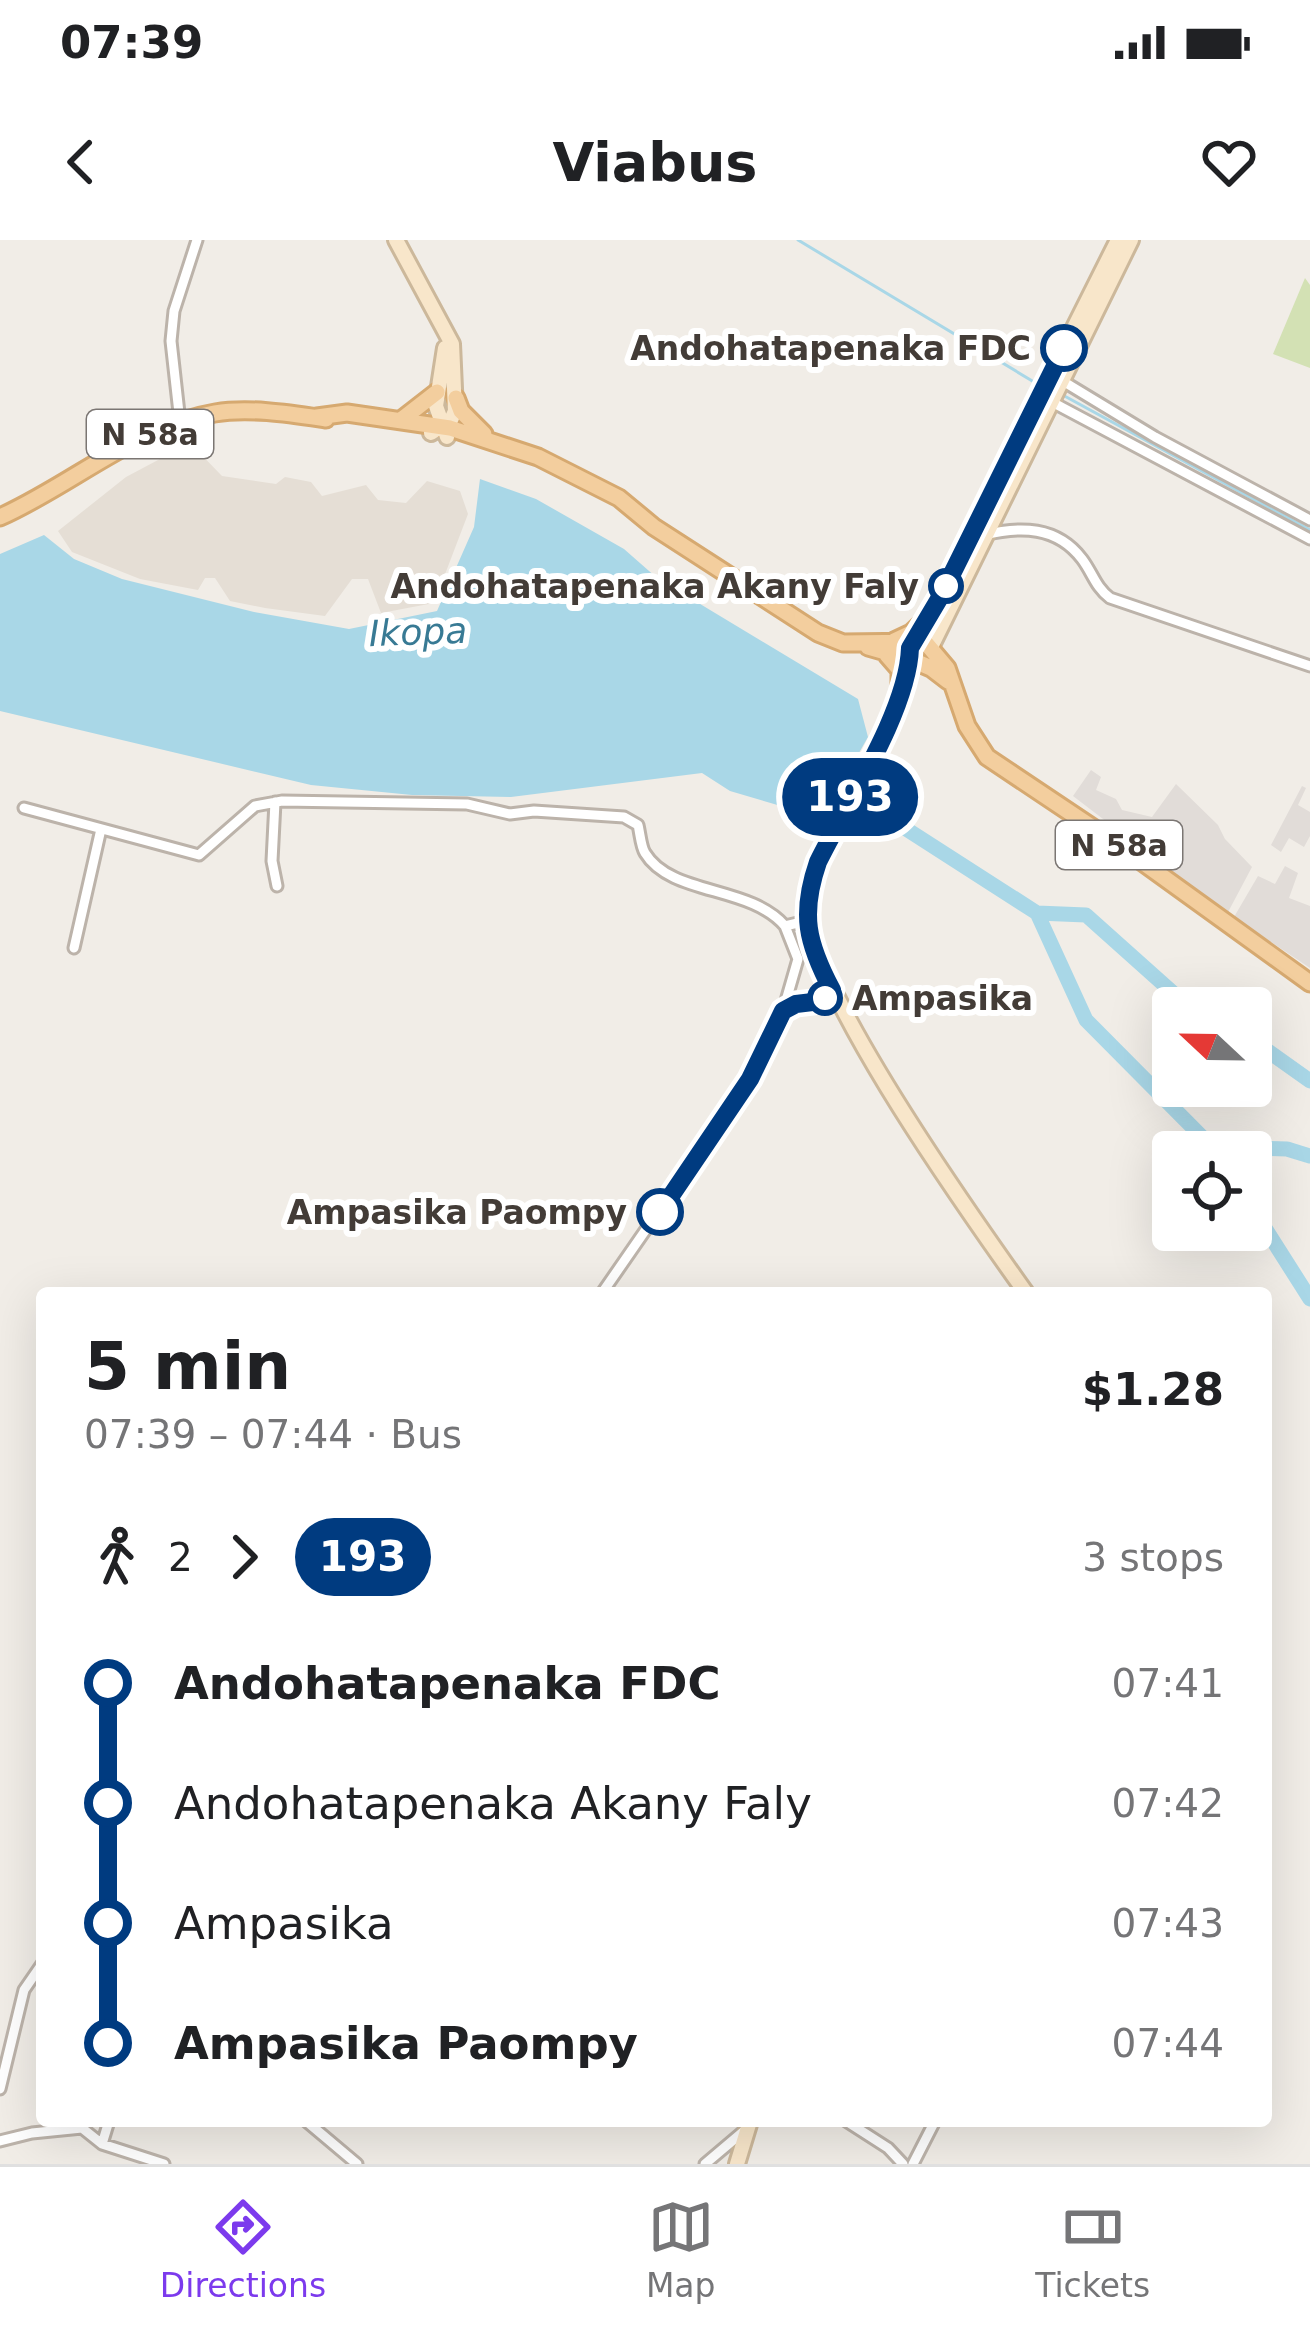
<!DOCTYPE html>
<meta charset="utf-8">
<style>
body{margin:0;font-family:"DejaVu Sans",sans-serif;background:#f2f2f2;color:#202124;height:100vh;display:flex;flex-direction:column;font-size:45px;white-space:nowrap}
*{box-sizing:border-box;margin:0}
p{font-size:39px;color:#757577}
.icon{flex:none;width:66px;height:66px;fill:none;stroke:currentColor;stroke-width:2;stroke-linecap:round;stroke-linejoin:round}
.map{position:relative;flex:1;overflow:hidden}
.side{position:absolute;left:36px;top:1047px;width:1236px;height:840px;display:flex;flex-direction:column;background:#fff;border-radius:12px;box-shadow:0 12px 48px #0002}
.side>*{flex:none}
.badge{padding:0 24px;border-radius:39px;font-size:42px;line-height:78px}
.needle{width:78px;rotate:292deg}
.fabs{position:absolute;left:1152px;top:747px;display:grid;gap:24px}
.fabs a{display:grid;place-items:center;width:120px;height:120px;border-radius:12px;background:#fff;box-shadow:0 12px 48px #0002;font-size:60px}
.map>.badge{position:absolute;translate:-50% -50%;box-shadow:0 0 0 6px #fff}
.legs{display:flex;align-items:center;gap:18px;height:132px;padding:0 48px;font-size:39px}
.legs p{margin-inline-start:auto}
.overview{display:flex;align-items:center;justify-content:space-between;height:204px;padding:0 48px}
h1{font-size:66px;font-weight:700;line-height:90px}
ul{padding:0 48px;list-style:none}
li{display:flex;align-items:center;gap:42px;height:120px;font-size:45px}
li i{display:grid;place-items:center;width:18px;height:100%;margin:0 15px;background:currentColor}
li i::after{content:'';width:30px;height:30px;margin:-15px;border:9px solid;border-radius:50%;background:#fff}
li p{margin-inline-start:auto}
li:first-child i{background:linear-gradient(#0000 50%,currentColor 0)}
li:last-child i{background:linear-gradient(currentColor 50%,#0000 0)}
.status{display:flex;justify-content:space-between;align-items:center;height:84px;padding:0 60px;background:#fff;direction:ltr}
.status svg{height:33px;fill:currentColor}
header{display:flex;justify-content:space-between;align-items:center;height:156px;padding:0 48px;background:#fff;font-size:54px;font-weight:700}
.menu{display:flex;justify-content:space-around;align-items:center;height:168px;border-top:3px solid #e0e0e0;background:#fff;font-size:33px;color:#757577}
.menu a{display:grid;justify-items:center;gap:6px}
.menu .selected{color:#7c3aed}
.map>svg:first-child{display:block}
.residential{fill:#e5ded5}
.industrial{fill:#e1dcd8}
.green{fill:#d3e1b4}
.water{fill:#a9d7e7}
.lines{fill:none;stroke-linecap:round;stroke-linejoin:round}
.stream{stroke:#a9d7e7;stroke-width:3}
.river{stroke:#a9d7e7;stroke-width:15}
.street-casing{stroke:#bcb3aa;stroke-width:15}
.secondary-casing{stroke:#ccb89b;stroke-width:20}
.primary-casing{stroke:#d6a970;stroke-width:21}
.street{stroke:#fff;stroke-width:9}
.secondary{stroke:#f8e6ca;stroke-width:14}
.primary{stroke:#f3ce9e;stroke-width:15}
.line-1-casing{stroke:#fff;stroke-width:27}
.line-1{stroke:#003b80;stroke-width:18}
.stop-1-dot{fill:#fff;stroke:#003b80;stroke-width:6}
.labels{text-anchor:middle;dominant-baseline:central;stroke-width:12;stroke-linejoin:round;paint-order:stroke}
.shield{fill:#fff;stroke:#7b7673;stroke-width:3}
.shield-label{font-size:30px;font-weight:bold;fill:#433c37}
.stop-label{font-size:33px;font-weight:bold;fill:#433c37;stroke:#fff;text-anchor:end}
.water-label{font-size:36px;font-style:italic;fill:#387a94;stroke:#fff}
</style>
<div class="status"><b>07:39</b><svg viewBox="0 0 49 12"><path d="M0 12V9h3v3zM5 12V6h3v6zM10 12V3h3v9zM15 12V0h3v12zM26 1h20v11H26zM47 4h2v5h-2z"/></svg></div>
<header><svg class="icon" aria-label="back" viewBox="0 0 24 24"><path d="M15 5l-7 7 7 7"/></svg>Viabus<svg class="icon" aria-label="heart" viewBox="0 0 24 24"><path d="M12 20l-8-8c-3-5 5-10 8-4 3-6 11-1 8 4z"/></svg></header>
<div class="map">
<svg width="1310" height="1924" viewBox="0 0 1310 1924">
<rect width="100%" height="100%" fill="#f1ede7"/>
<!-- residential -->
<path class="residential" d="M190,203L222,236L276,244L285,237L311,242L322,256L366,245L378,260L406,263L427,241L460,251L468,274L434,363L381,373L368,339H352L325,376L265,368L230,361L215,338H205L198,350L140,339L72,312L58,291L126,237Z"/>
<!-- industrial -->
<path class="industrial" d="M1091,530L1101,537L1096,550L1116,559L1122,570L1152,577L1176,544L1218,585L1225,599L1252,627L1227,674L1073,556Z
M1302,546L1306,548L1298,565L1310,572V596L1304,607L1289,598L1281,612L1271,605Z
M1285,626L1298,633L1289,658L1310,666V728L1234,677L1258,636L1275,644Z"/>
<!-- green -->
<path class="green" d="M1305,38L1310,45V128L1273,114Z"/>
<!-- water -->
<path class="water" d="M480,239L536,259L624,309L657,338L858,459L868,497L822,578L730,551L702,533L511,557L412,555L311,545L0,471V314L44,295L74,319L122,339L254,372L349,389L437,371L474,287Z"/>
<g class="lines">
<!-- stream -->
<path class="stream" d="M798,0L1039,145
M1059,153L1310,290"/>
<!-- river -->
<path class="river" d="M844,549L1037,673L1086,675L1190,768
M1037,673L1086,780L1217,912
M1209,768H1218
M1251,789L1261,806L1310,841
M1214,907L1287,909L1310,916
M1251,966L1310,1059"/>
<defs>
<path id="street" d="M1061,140L1155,197L1310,280
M1050,161L1310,299
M180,182L171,101L174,71L197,0
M984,295C1020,286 1057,286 1082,319C1092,332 1096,348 1110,358L1310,426
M275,562L272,621L277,646
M24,568L199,615L255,566L282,561L467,564L510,574L534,571L624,577L638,585C640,593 641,607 645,613C671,656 750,645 785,686L806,681
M74,708L101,589
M783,771C801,760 818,766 832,750
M602,1053L750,839L783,771L798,719L785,686
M0,1849L24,1750L42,1724
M306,1881L357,1924
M846,1881L888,1908L903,1924
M0,1901L32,1893L82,1888L102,1904L164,1924
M102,1904L109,1881
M705,1924L744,1891
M913,1924L935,1881"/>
<path id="secondary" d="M396,0L452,104L455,171L451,180L431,193
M445,108L436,166L447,197
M925,385L1118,0
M931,407L1131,0
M912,421C894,474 868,522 843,571C829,598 813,626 807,656C794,730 977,984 1026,1053
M737,1924L750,1881"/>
<path id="primary" d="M456,158L461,171L484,194
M317,177L347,173L450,188L538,217L619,258L654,287L818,393L843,403L925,402L947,428L967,486L987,517L1123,608L1310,743
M401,180L437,152
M0,277C72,245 136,186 215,173C249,167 292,174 326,179
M894,401L911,393L930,375
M868,407L910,419
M887,415L900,430V458
M910,419L931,428L948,441"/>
</defs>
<!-- street casing -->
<use href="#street" class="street-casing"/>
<!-- secondary casing -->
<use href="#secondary" class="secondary-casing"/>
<!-- primary casing -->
<use href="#primary" class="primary-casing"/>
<!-- street -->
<use href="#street" class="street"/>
<!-- secondary -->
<use href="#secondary" class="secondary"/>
<!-- primary -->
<use href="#primary" class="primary"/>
</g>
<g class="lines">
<defs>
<path id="line-1" d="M660,972L750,839L783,771L796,764L821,761L832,750C807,703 800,674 818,622C847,563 908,470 910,408L942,354L1064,108"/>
</defs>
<!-- line-1 casing -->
<use href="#line-1" class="line-1-casing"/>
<!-- line-1 -->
<use href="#line-1" class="line-1"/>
</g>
<!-- markers -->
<g class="stop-1-dot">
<circle cx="1064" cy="108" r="21"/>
<circle cx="946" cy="346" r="15"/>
<circle cx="825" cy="758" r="15"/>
<circle cx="660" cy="972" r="21"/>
</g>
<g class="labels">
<!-- shield labels -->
<g class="shield">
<rect x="87" y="170" width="126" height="48" rx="9"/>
<rect x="1056" y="581" width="126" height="48" rx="9"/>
</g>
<g class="shield-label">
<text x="150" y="194">N 58a</text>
<text x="1119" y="605">N 58a</text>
</g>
<!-- stop labels -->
<g class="stop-label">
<text x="1031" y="108">Andohatapenaka FDC</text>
<text x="919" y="346">Andohatapenaka Akany Faly</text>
<text x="852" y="758" text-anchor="start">Ampasika</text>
<text x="627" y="972">Ampasika Paompy</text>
</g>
<!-- water labels -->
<g class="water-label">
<text transform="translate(418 392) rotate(-2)">Ikopa</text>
</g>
</g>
</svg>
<div class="fabs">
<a><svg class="needle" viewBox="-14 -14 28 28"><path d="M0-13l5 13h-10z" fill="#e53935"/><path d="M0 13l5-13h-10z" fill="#757577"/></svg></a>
<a><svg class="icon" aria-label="locate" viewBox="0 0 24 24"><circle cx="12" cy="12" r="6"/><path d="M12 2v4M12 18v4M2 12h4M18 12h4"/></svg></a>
</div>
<b class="badge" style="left:850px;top:557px;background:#003b80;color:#fff">193</b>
<section class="side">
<div class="overview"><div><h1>5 min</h1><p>07:39 – 07:44 · Bus</p></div><b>$1.28</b></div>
<div class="legs"><svg class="icon" aria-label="walk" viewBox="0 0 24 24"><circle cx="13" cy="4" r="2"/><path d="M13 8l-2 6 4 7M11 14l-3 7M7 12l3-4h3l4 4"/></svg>2<svg class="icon" aria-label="forward" viewBox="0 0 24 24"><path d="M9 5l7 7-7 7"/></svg><b class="badge" style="background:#003b80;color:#fff">193</b><p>3 stops</p></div>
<ul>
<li><i style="color:#003b80"></i><b>Andohatapenaka FDC</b><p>07:41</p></li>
<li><i style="color:#003b80"></i><span>Andohatapenaka Akany Faly</span><p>07:42</p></li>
<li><i style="color:#003b80"></i><span>Ampasika</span><p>07:43</p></li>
<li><i style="color:#003b80"></i><b>Ampasika Paompy</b><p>07:44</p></li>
</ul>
</section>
</div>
<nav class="menu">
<a class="selected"><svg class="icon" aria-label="directions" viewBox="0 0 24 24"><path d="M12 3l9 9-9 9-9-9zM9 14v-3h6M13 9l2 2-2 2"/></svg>Directions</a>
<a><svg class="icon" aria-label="map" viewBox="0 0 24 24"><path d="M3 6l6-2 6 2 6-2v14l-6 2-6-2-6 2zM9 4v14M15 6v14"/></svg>Map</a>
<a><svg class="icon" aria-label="tickets" viewBox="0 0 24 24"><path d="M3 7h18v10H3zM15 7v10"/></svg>Tickets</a>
</nav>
